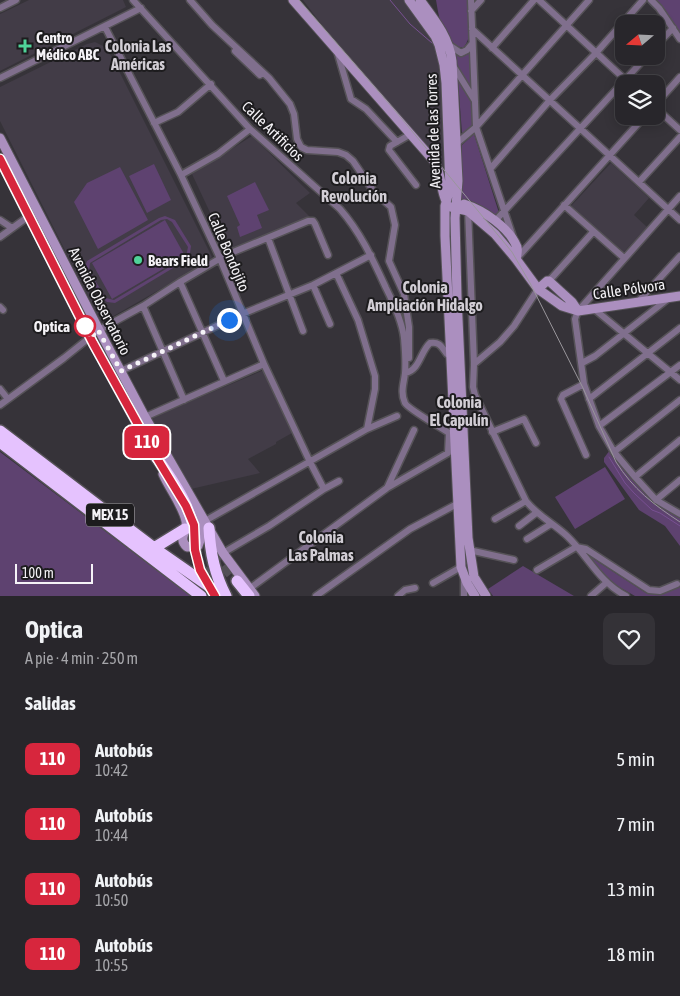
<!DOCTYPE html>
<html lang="es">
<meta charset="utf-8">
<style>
body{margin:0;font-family:"Asap Condensed",sans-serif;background:#343237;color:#f1f3f6;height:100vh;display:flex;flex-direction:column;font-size:19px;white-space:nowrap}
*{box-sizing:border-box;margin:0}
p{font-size:16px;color:#a5a5a9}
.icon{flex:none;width:28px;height:28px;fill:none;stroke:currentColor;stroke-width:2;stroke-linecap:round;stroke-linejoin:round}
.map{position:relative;height:596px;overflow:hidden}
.sheet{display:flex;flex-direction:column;background:#28262b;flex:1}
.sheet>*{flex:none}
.badge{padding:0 10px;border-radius:8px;font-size:18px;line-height:32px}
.needle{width:32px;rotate:251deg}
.buttons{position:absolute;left:615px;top:15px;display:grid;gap:10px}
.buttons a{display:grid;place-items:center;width:50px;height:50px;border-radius:10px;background:#28262b;box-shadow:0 2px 12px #0003,0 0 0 1px #444347;font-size:25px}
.scale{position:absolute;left:15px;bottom:12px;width:78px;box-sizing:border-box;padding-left:5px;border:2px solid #f5f3f7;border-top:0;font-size:14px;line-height:18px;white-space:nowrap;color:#f5f3f7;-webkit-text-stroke:4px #1d1c1e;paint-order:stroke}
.you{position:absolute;width:25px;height:25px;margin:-12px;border:4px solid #fff;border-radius:50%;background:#1a73e8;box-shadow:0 0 0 8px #1a73e833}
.map>.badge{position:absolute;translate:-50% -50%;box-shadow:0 0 0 2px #fff}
h2{padding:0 25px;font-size:19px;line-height:45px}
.round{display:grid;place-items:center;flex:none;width:52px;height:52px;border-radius:10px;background:#343237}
.overview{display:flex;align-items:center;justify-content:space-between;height:85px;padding:0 25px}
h1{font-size:24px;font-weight:700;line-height:38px}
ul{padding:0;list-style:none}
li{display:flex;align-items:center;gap:15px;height:65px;padding:0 25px}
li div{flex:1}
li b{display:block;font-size:19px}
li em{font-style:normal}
li .badge{min-width:55px;font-weight:700;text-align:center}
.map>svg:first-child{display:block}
.built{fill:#423c47}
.green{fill:#5e4270;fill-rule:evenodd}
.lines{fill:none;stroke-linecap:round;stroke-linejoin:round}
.stream{stroke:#785092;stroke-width:1}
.highway-tunnel{stroke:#535056;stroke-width:11;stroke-dasharray:11 5.5;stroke-linecap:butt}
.street-casing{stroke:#555257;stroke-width:9}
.secondary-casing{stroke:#555257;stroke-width:11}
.highway-casing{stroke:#555257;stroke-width:14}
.street{stroke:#806f8d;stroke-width:6}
.secondary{stroke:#ab8fbf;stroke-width:9}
.highway{stroke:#e5c2fe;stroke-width:11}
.rail{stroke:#99969b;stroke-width:1}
.line-casing{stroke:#fff;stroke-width:11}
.line{stroke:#d7263d;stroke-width:8}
.walk{stroke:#f5f3f7;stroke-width:5;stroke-dasharray:0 9}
.poi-dot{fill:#4fd399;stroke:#1d1c1e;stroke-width:2}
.stop-dot{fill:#fff;stroke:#d7263d;stroke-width:2.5}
.labels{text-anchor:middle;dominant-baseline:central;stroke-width:4;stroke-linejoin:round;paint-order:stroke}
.shield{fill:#1d1c1e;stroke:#b4b2b6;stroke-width:1}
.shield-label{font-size:14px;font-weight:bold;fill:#f5f3f7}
.poi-label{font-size:15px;font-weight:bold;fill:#f5f3f7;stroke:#1d1c1e;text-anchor:start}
.street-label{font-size:15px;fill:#f5f3f7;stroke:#1d1c1e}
.stop-label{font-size:15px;font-weight:bold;fill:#f5f3f7;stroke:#1d1c1e;text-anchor:end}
.neighbourhood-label{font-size:16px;font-weight:bold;fill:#d2ced5;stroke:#1d1c1e}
</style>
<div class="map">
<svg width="680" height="596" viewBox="0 0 680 596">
<rect width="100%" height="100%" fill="#363339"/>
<!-- built -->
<path class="built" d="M29,0H123L126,7L0,71V14Z
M303,0H407L433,36L440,55L447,167L442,172L340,49Z
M95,42L103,46L112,57L212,257L208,262L103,322L100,320L0,121V87L87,44Z
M252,136L310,193L296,203L312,219L228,251L192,174Z
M611,163L649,198L634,215L647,227L622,254L571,206Z
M264,370L292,433L276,442V444L248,459L260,473L191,489L151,418Z"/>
<!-- green -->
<path class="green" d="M436,0H467C469,16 474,36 463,48C442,43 439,17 436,0Z
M654,0H680V35L659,3Z
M470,53L475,125L462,133L456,55L457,54L464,56Z
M474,134L499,213L497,216L461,199L462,145Z
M154,164L171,200L147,213L129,176Z
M120,167L148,220L98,249L74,202L87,183Z
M255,182L269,210L257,215L262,228L240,237L237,227L240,225L227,196Z
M165,216L175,220L191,246L190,253L188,259L115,303L107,302L100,296L87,272L85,267L87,261L159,218ZM167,219L172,222L188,247L186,257L114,300L106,298L89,271L90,263L161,220Z
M165,220L185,256L112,299L92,263Z
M610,450L634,478L680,514V546L665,526L639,510L604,462V458Z
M0,452L191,596H0Z
M605,467L625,499L575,529L555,497Z
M589,556L646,593L660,595L680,586V596H635L612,583L588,558Z
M523,566L574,596H493L488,589Z"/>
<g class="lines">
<!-- stream -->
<path class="stream" d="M390,0L410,24L432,43
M609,457L625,483L634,493L652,510L660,513L680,526"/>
<!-- highway-tunnel -->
<path class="highway-tunnel" d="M195,543L200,570L210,589
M203,577C204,569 206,562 215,560L223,564L237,581"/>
<defs>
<path id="street" d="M133,0L250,129L340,209C361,233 373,260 386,288C394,304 402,321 404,338C405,350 406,361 405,373C404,383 400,392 405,403C408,409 440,427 449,433L448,453L387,488L249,589
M190,0L212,25L269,78L290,104L294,114L297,139L301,147L307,150L338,152L346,155L353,161L374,192L391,207L395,225L389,261L404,294L409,327V358
M471,0L476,127L513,237
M539,0L630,84
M651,0L659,8L680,39
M0,8L16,0
M471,11L481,0
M105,27L181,175L218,254L264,364L310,462L324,489
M472,29L680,220
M449,45L461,53L467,50L472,44
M656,46L673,28
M492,48L534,0
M235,51L260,75
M337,51L351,99L366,109L397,142
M454,67L475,101
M0,78L141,8
M656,104L680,77
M656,108L680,130
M154,123L178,112L211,84
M411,134L390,146L389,150L416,185
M457,143L476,127L589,0
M491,168L550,100L596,53L643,0
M181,175L218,154L250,129
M639,182L680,137
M680,196L578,311L575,319L584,384L599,426L614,452L635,477L656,500L680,514
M564,205L624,258
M468,209L474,364L473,387L475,395L526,501C538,516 553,523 567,536C588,556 599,582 626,596
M0,220L12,228
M495,221L647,56
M0,237L29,216
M268,238L303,331
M517,258L645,116
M336,273L358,320L375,376V389L367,429
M549,281L593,232
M180,282L224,381
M313,285L330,324
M638,302L680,256
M143,306L184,400
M0,307L3,310
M593,308L680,380
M582,363L595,356L669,298
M474,364L500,342L514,326L538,289
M121,371L242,314L313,285L371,255
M405,373C420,370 420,352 430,343C440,341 442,348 447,354H453
M584,384L563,395L561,399L586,455
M0,389L8,399
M589,399L680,328
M0,405L64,358L99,330L143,306L180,282L226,255L308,221H313L315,224L328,255
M145,417L264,364
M599,426L680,365
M492,432L524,419L536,443
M614,452L680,400
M635,477L680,440
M388,486L414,430
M656,500L680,480
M495,519L526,501
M205,521L367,429L397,416
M519,526L536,513
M527,539L551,524
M469,550L514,560
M223,553L269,526L324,489L339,481
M537,570L576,547L586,549L649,590L660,591L677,584
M464,577V596
M433,583L461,567
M316,596L410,529L457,504
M398,596L405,590L415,588
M591,596L606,583"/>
<path id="secondary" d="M293,0L434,161C442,174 440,188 446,201
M409,0L435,36L439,45L444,65L446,83L450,188L445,206V236L459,526L461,567L467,583L475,596
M420,0C434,19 449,37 452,61L458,181L455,218L457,297L468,538L474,577L486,596
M0,138L99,330L145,417L223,553L255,596
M0,159L93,343L156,459
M464,204C483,210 509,227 517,247C518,251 517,255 516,259
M451,207L468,211L495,234L516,259L538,289L562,306L578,311L680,296
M538,289L547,281H549L572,302L578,311
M163,474C169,488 183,506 186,521C188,532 177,538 187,547L198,546C204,534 198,523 195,511"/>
<path id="highway" d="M0,431L154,548L223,596
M0,442L201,596
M155,455C173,481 195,510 195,543
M209,528C210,552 215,575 226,596
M154,548L185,529
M237,581L249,596"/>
</defs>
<!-- street casing -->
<use href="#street" class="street-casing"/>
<!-- secondary casing -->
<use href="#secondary" class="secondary-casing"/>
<!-- highway casing -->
<use href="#highway" class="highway-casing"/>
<!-- street -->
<use href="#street" class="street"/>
<!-- secondary -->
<use href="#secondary" class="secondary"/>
<!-- highway -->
<use href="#highway" class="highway"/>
<!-- rail -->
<path class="rail" d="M299,0L397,113L512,252L530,283L583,388L616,462C633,489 654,505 680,522"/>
</g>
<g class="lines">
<defs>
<path id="line" d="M0,159L93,343L155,455L186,506L194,525L195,550L200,570L215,596"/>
</defs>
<!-- line casing -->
<use href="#line" class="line-casing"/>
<!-- line -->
<use href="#line" class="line"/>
<!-- walk -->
<path class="walk" d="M85,326L90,338L98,330L121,371L229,320"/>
</g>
<!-- markers -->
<g class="poi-dot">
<path d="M22.5 38.5h5v5h5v5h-5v5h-5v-5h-5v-5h5z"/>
<circle cx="138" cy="260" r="5"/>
</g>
<circle class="stop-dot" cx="85" cy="326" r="10"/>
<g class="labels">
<!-- shield labels -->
<rect class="shield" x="86" y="503.5" width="48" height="23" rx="4"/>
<g class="shield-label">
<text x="110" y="515">MEX 15</text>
</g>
<!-- poi labels -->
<g class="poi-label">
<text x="36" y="37">Centro<tspan x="36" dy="17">Médico ABC</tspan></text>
<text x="148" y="260">Bears Field</text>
</g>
<!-- street labels -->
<g class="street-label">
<text transform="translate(273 131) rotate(44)">Calle Artificios</text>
<text transform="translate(433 131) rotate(-92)">Avenida de las Torres</text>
<text transform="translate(229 252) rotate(67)">Calle Bondojito</text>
<text transform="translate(629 289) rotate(-8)">Calle Pólvora</text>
<text transform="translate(100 301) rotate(63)">Avenida Observatorio</text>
</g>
<!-- stop labels -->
<g class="stop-label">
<text x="70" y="326">Optica</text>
</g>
<!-- neighbourhood labels -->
<g class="neighbourhood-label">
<text x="138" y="46">Colonia Las<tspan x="138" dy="18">Américas</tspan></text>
<text x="354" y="178">Colonia<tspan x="354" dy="18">Revolución</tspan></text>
<text x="425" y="287">Colonia<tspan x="425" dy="18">Ampliación Hidalgo</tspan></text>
<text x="459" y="402">Colonia<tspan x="459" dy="18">El Capulín</tspan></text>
<text x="321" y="537">Colonia<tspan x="321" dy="18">Las Palmas</tspan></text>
</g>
</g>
</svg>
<div class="buttons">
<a><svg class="needle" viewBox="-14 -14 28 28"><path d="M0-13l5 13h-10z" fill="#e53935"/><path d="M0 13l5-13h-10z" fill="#a5a5a9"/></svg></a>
<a><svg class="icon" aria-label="layers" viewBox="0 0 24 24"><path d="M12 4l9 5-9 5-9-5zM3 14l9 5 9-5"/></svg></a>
</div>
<div class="scale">100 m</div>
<div class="you" style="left:229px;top:320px"></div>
<b class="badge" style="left:147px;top:442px;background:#d7263d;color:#fff">110</b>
</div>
<section class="sheet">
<div class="overview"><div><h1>Optica</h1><p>A pie · 4 min · 250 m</p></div><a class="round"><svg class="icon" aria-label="heart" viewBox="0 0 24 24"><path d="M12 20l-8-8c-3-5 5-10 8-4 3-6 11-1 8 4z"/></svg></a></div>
<h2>Salidas</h2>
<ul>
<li><span class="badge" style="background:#d7263d;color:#fff">110</span><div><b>Autobús</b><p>10:42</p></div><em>5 min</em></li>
<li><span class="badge" style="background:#d7263d;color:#fff">110</span><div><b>Autobús</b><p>10:44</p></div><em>7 min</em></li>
<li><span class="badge" style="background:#d7263d;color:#fff">110</span><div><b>Autobús</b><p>10:50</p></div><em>13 min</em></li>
<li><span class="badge" style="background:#d7263d;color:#fff">110</span><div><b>Autobús</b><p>10:55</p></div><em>18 min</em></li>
</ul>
</section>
